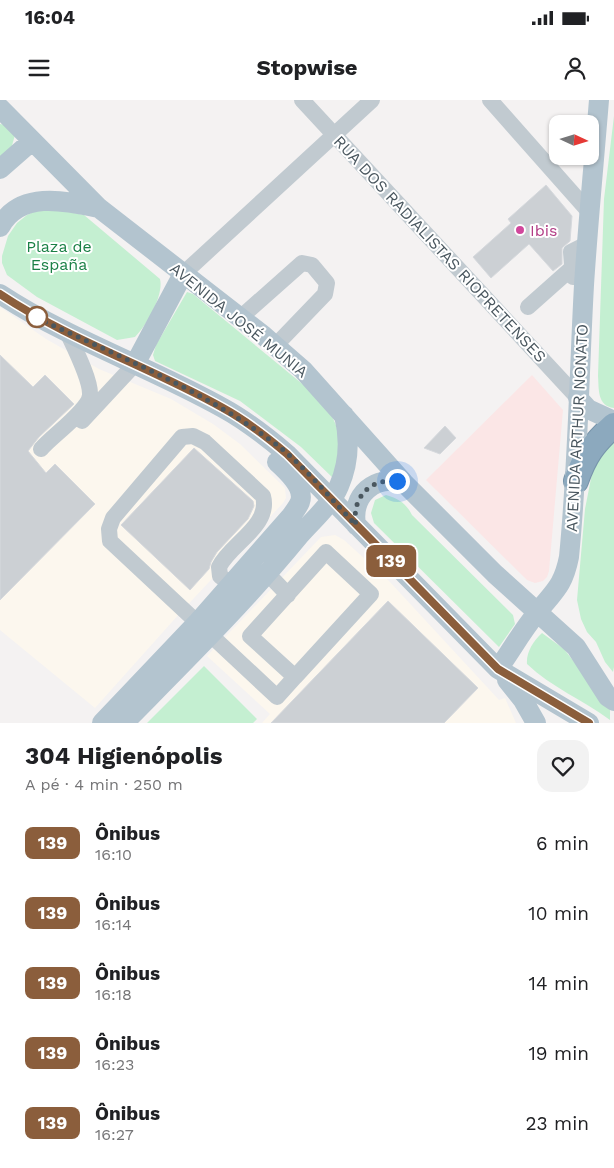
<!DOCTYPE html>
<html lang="pt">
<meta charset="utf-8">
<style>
body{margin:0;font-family:"Work Sans",sans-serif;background:#f2f2f2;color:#202124;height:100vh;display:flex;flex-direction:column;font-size:19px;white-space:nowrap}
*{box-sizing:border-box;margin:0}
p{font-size:16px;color:#757577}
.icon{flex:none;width:28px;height:28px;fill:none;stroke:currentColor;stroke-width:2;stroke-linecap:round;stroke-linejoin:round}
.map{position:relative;height:623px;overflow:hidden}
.drawer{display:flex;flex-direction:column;background:#fff;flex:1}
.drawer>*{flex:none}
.badge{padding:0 10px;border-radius:8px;font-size:18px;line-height:32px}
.needle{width:32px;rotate:94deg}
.buttons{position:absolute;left:549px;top:15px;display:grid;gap:10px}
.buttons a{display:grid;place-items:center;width:50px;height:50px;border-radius:10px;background:#fff;box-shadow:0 1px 4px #0004;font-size:25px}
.you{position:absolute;width:25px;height:25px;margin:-12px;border:4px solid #fff;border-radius:50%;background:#1a73e8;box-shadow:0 0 0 8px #1a73e833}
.map>.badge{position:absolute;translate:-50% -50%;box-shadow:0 0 0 2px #fff}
.round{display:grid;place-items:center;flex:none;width:52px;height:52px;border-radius:15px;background:#f2f2f2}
.head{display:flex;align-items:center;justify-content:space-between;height:85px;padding:0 25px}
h1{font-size:24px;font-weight:700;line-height:38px}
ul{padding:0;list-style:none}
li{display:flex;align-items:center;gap:15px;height:70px;padding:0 25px}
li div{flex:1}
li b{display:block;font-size:19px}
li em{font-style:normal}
li .badge{min-width:55px;font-weight:700;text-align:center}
.status{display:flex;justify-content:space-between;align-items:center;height:35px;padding:0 25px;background:#fff;direction:ltr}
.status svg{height:14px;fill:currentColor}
header{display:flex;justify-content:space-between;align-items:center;height:65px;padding:0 25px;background:#fff;font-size:22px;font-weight:700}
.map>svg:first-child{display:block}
.commercial{fill:#fcf7ee}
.medical{fill:#fbe6e6}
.green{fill:#c4efd1}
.building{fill:#ccd0d4;stroke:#d6d9dd}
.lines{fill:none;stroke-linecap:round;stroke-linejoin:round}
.highway-casing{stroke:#7794aa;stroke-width:26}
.minor{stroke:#c1cad0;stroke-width:16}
.major{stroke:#b3c4cf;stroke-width:20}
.highway{stroke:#8ca9be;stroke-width:24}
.line-casing{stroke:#fff;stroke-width:11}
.line{stroke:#8b5e3c;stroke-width:8}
.walk{stroke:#4a575f;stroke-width:5;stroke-dasharray:0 9}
.hotel-dot{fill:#d1479c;stroke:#fff;stroke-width:2}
.stop-dot{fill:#fff;stroke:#8b5e3c;stroke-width:2.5}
.labels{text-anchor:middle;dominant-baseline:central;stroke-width:4;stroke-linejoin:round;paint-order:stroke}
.hotel-label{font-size:16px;fill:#b23c85;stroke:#fff;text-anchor:start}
.park-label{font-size:16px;fill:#1b8046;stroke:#fff}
.street-label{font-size:16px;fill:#4a575f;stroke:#fff}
</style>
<div class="status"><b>16:04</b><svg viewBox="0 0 49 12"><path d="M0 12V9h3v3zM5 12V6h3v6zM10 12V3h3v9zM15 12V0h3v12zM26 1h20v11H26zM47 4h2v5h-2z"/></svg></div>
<header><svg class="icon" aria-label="menu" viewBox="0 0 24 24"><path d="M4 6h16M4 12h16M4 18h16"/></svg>Stopwise<svg class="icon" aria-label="person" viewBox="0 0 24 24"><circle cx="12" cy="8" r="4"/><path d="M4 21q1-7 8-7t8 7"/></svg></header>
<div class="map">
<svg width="614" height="623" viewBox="0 0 614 623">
<rect width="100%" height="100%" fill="#f4f2f2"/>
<!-- commercial -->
<path class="commercial" d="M0,207L46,239L99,269L171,299L213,324L240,344L285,388L286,398L283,403L180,513L95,608L0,530Z
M335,435L344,440L389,481L499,600L505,598L516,623H262L270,614L207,556L321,437Z"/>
<!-- medical -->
<path class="medical" d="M532,275L563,310L549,471L547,477L543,481L535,483L527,480L426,380Z"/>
<!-- green -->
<path class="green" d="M614,16V308C597,306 599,289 598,276L604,99Z
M0,24L6,25L15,35L11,49L0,58Z
M44,107L84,115L160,179C164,195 147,225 135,237L117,240L37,197L7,175L2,163V156L8,136L17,123L27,115Z
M187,192L193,194L317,296C346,330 339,339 335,380L301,347L240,301L155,261L153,255L156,245Z
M614,333V567L613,572L605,562L596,542L587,532L581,519L577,500L585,409L596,353Z
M386,395C399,399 406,403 412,415L513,515L515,524L499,547L374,423L371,413L375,400Z
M542,533L564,549L610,608V620C583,600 551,587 527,564C526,553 533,541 542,533Z
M204,566L257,619L253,623H147Z"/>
<!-- building -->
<path class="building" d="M546,85L572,116L570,141L562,148V164L553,171L529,144L491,178L473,157L511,123L508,119Z
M0,255L33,287L45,275L74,304L39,337L28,351L46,373L55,364L95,404L0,500Z
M445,326L456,338L440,354L424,348Z
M194,348L253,401L254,406L248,419L217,452L211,462L209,469L190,490L121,425Z
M388,501L478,588L444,623H271Z"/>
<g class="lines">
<defs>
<path id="highway" d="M576,381C585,355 594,343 614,325"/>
</defs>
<!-- highway casing -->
<use href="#highway" class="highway-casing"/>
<!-- minor -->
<path class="minor" d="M302,0L578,298
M490,0L590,113
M183,174L372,0
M573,177L571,152L587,144
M528,207L573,167
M240,218L302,163L312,165L327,183L325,194L275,246
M82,321L135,264
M41,349C52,336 89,310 90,295C91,280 74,247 67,232
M268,474L288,495
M232,485L220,476L219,467C231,443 271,426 263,396L205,342L193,336L182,337L113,418L109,429L110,441L277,597L295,577L250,536L326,452L371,494L295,577"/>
<!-- major -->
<path class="major" d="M0,8L99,108L264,236L303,270L404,383L495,474L576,547L608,597L614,601
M0,69L32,41
M0,127C20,90 66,101 99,108
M0,194C70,240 150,267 223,308C245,320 267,337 287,354L498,569L589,623
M135,264L183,174
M578,298L588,309L614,321
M356,425C351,395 375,374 404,383
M498,569C511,551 522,531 536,514C554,491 563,487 569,457C578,366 579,275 584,185C588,123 594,62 599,0
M507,580L523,600L536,623
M102,623L197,523L291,416C294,412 298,407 300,402C305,388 287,371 277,362
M124,623C184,562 245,502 299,436C313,420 331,405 339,386C349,363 350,339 344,315"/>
<!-- highway -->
<use href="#highway" class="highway"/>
</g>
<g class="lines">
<defs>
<path id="line" d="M0,194C69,240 150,267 223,308C245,320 267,337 287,354L498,569L589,623"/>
</defs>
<!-- line casing -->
<use href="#line" class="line-casing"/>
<!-- line -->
<use href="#line" class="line"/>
<!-- walk -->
<path class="walk" d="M37,217L33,216C112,254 195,286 266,337C300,360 327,395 356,425C351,398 370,378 397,381"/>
</g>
<!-- markers -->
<circle class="hotel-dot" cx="520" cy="130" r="5"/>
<circle class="stop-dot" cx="37" cy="217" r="10"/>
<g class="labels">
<!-- hotel labels -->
<g class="hotel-label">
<text x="530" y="130">Ibis</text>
</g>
<!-- park labels -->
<g class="park-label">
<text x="59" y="146">Plaza de<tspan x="59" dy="18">España</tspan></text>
</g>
<!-- street labels -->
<g class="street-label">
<text transform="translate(440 149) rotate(47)">RUA DOS RADIALISTAS RIOPRETENSES</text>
<text transform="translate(239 220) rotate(39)">AVENIDA JOSÉ MUNIA</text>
<text transform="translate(577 328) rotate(-87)">AVENIDA ARTHUR NONATO</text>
</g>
</g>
</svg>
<div class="buttons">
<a><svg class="needle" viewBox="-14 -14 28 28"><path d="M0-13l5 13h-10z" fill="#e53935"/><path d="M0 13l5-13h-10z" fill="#757577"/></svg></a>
</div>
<div class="you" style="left:397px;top:381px"></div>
<b class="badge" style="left:391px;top:461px;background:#8b5e3c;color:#fff">139</b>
</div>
<section class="drawer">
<div class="head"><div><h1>304 Higienópolis</h1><p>A pé · 4 min · 250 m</p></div><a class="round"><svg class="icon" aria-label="heart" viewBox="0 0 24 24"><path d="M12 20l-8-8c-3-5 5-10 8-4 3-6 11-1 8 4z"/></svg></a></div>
<ul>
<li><span class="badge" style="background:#8b5e3c;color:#fff">139</span><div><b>Ônibus</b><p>16:10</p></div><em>6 min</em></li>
<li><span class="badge" style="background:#8b5e3c;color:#fff">139</span><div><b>Ônibus</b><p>16:14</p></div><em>10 min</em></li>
<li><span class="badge" style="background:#8b5e3c;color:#fff">139</span><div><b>Ônibus</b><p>16:18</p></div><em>14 min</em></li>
<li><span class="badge" style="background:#8b5e3c;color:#fff">139</span><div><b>Ônibus</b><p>16:23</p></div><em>19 min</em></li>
<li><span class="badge" style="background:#8b5e3c;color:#fff">139</span><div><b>Ônibus</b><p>16:27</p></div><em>23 min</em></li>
</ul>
</section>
